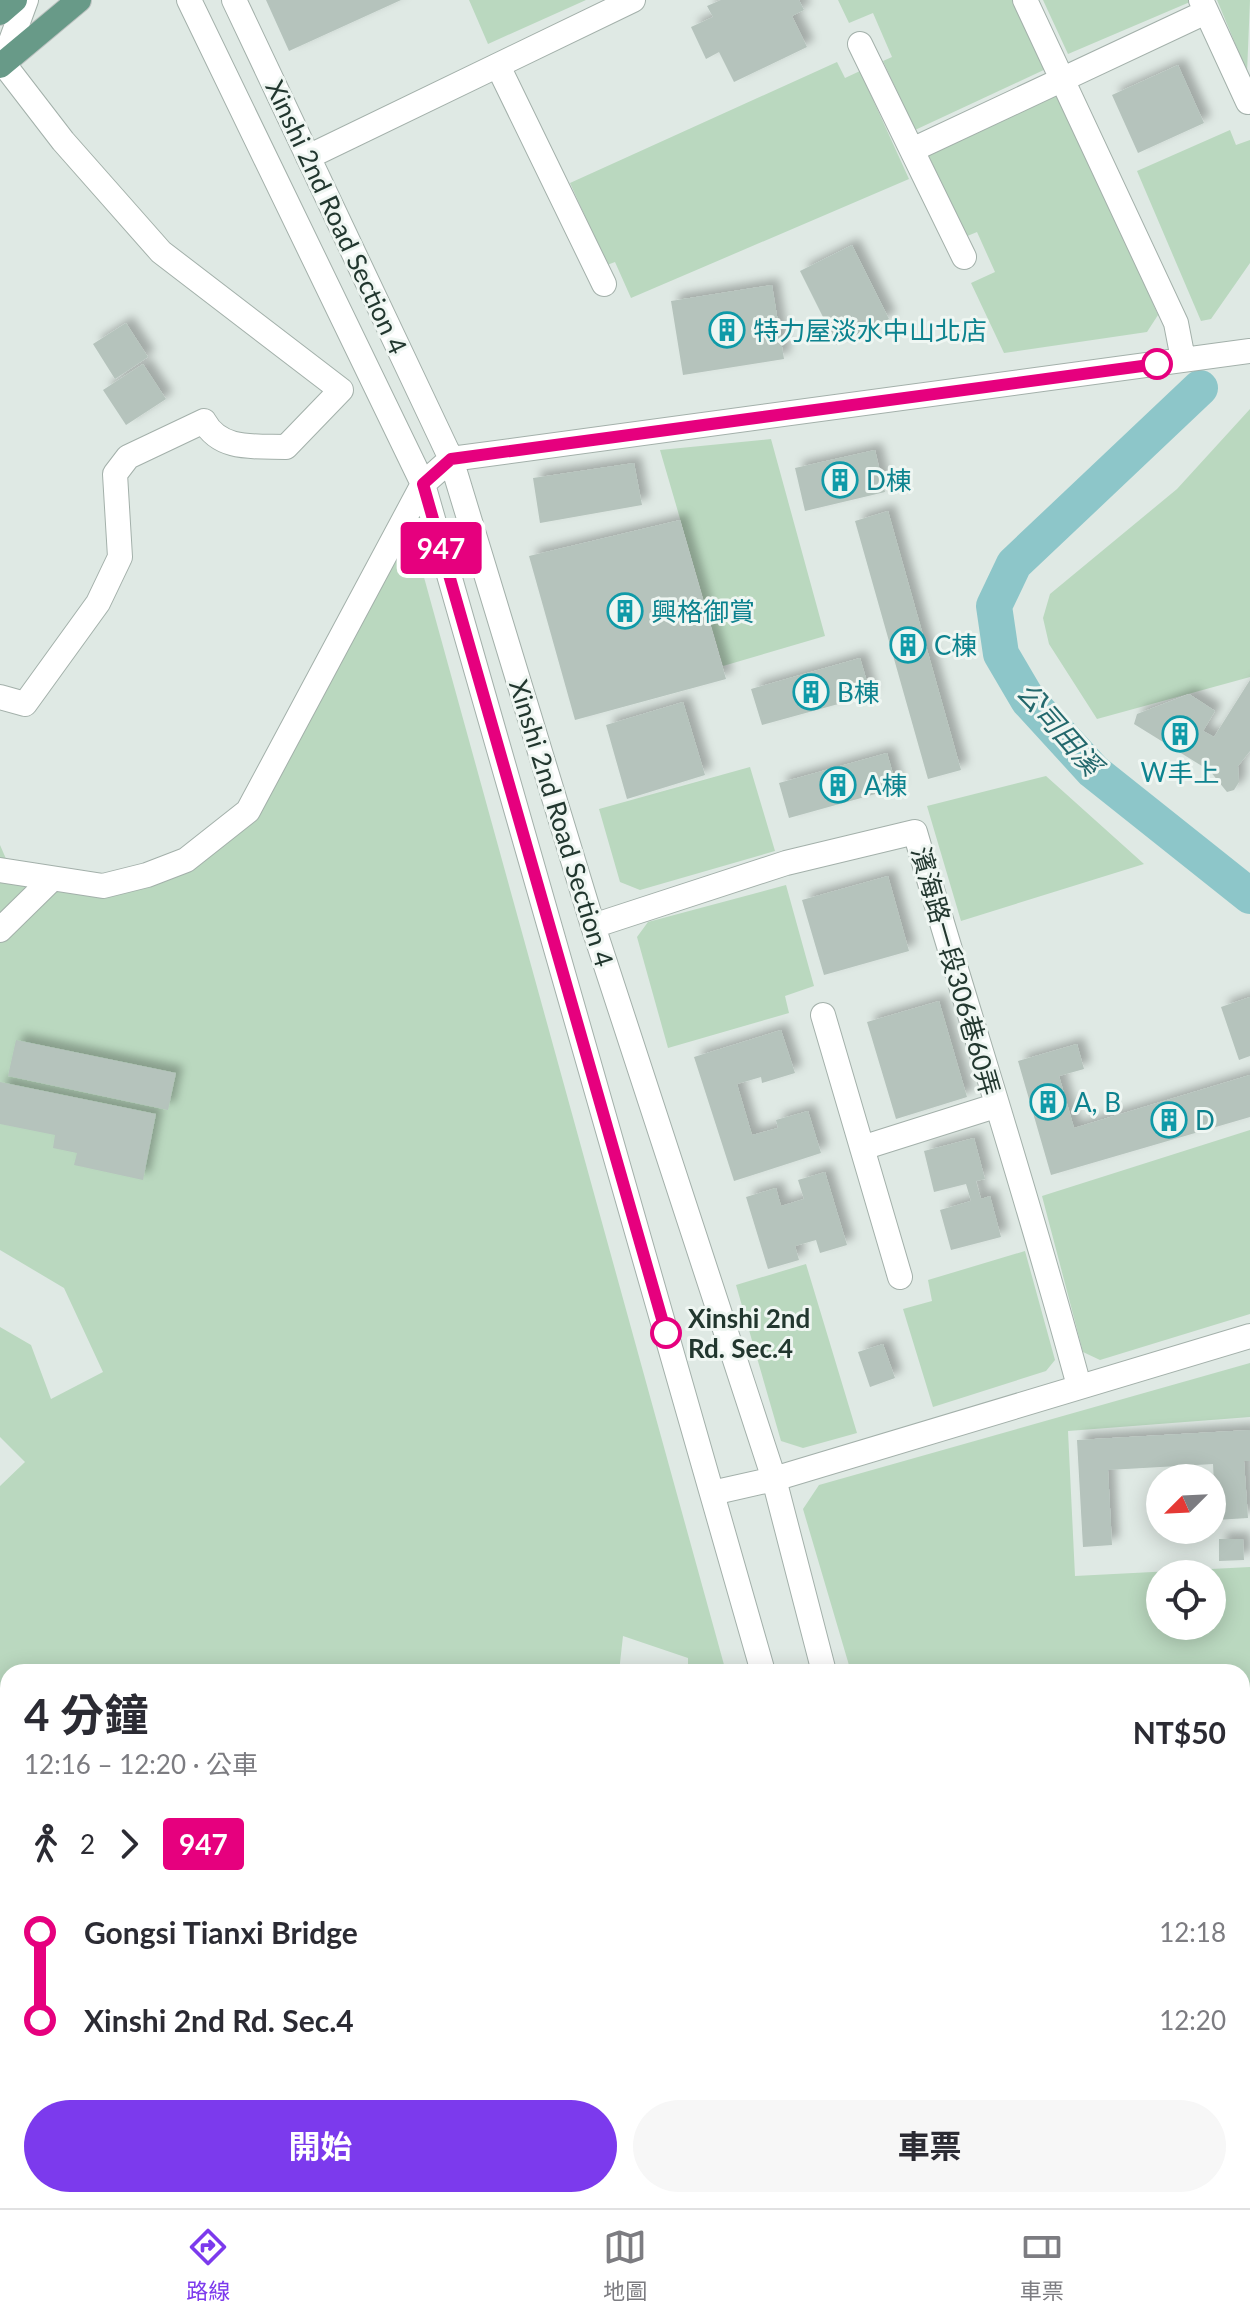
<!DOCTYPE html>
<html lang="zh-TW">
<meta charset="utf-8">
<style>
body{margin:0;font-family:Lato,"Noto Sans TC",sans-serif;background:#f7f7f7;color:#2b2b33;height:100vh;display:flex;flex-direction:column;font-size:30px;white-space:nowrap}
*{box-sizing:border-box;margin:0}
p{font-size:26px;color:#7c7c81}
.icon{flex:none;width:44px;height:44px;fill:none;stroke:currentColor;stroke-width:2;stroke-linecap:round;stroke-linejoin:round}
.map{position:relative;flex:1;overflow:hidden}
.side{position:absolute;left:0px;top:1664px;width:1250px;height:544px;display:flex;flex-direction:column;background:#fff;border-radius:24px 24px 0 0;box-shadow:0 4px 20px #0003}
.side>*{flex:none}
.badge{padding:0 16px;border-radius:6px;font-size:28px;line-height:52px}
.needle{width:52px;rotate:246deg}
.tools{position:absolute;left:1146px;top:1464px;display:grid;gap:16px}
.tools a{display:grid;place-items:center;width:80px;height:80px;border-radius:50%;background:#fff;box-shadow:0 4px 20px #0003;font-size:40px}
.map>.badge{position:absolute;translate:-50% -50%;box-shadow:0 0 0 4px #fff}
.legs{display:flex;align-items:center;gap:12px;height:88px;padding:0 24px;font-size:26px}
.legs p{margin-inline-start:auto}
.headline{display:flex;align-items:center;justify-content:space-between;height:136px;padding:0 24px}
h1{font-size:44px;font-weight:700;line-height:60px}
.button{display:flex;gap:16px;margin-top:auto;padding:16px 24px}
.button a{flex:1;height:92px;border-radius:48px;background:#7c3aed;color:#fff;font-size:32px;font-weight:700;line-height:92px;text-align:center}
.button a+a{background:#f7f7f7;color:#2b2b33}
ul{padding:0 24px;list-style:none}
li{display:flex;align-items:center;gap:28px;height:88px;font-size:30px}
li i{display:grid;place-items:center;width:12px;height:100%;margin:0 10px;background:currentColor}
li i::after{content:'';width:20px;height:20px;margin:-10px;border:6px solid;border-radius:50%;background:#fff}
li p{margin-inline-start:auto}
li:first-child i{background:linear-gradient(#0000 50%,currentColor 0)}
li:last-child i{background:linear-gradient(currentColor 50%,#0000 0)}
.dock{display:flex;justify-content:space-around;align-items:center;height:112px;border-top:2px solid #e1e1e2;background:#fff;font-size:22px;color:#7c7c81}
.dock a{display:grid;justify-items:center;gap:4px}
.dock .active{color:#7c3aed}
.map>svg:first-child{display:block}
.green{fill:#bad8bf;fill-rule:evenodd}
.water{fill:#8dc6c9}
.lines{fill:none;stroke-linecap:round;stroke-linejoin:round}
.river{stroke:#8dc6c9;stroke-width:36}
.building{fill:#b5c3bc;filter:url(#shadow)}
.minor-casing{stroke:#a3b0aa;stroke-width:26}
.major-casing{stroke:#bdc3c1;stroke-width:26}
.minor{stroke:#fff;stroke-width:24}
.major{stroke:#689a88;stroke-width:24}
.line-1-casing{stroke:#fff;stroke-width:18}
.line-1{stroke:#e6007e;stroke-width:12}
.stop-1-dot{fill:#fff;stroke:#e6007e;stroke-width:4}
.labels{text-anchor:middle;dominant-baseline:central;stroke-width:6;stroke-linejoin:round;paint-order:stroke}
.street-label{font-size:26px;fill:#22372f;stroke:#eff6f2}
.culture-label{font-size:26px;fill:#0d838f;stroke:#eff6f2;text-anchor:start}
.stop-label{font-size:26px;font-weight:bold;fill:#22372f;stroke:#eff6f2;text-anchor:start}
.water-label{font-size:28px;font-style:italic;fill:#23686c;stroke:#eff6f2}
</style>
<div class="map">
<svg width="1250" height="2208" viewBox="0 0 1250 2208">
<defs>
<filter id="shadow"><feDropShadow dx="7" dy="-7" stdDeviation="4" flood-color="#0004"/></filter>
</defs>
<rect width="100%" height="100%" fill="#dfe9e4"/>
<!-- green -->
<path class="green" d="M469,0H586L488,44Z
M838,0H1015L1048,68L915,130L883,61L892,57L873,13L849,23Z
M1043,0H1189L1190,2L1068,54Z
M1217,0H1250L1247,73V72Z
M837,62L845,78L860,71L909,179L631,298L615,262L607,265L570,183Z
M1060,94L1158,315L1147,332L1004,353L971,283L995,272L977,232L965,237L928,154Z
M1230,130L1236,145L1250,140V263L1211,319L1201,321L1137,171Z
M1250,409V677L1097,719L1049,644L1043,618L1050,594L1177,489Z
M771,439L825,636L723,666L660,450Z
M399,520L422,570L726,1672H688V1658L623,1636L619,1672H8V1810L0,1805V1486L25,1462L0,1437V1327L31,1345L51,1399L103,1372L64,1288L0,1250V845L10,868L120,877L199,851L247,807Z
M750,767L775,851L640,890L620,882L599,809Z
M1046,776L1144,864L961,921L927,806Z
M786,885L814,986L785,996L789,1013L668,1048L637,937L648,922Z
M1250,1130V1314L1100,1360L1083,1352L1042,1196Z
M1025,1251L1055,1360L1046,1371L933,1407L903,1309L932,1301L928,1280Z
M806,1264L857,1433L803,1448L781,1441L736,1285Z
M1250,1363V1417L1068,1431L1075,1576L1250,1567V2143L1242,2146V1672H851L803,1509L819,1485ZM1160,1574H1212V1626H1160Z
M323,2200H792L795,2208H329Z"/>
<!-- water -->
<path class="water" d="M0,1940L8,1943V2172L0,2168Z"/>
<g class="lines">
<!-- river -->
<path class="river" d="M1200,388L1014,564L994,606L1001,654L1028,700L1093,771L1250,896"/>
</g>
<!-- building -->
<path class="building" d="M266,0H401L289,51Z
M721,0H799L804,10L792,16L807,47L734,82L719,52L706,59L691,27L713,17L707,6Z
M1178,65L1204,123L1138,153L1112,95Z
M852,245L889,319L837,345L800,271Z
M772,285L784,359L683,375L671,301Z
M126,323L148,357L115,379L93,344Z
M143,364L166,399L126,425L103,390Z
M875,450L885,492L805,511L795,468Z
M634,463L642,505L540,523L533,478Z
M888,511L961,770L928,779L855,521Z
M680,520L726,679L575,720L529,556Z
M860,658L871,695L762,725L751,689Z
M1250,680V751L1238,766L1239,782L1234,790L1227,792L1210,771L1134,724L1137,714L1189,694L1215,711L1203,731L1214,737Z
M683,702L705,775L627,799L606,725Z
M887,753L897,788L789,818L779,783Z
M888,876L909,951L824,975L802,900Z
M1250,997V1056L1239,1060L1221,1007Z
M939,1001L967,1097L896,1119L867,1022Z
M781,1030L795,1073L762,1083L761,1077L737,1084L752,1135L778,1128L776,1120L808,1111L821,1153L734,1181L694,1057Z
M16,1040L176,1073L168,1110L8,1076Z
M1077,1044L1084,1069L1059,1076L1074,1128L1250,1075V1117L1051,1175L1018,1061Z
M0,1082L156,1114L143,1180L74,1165L77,1153L53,1148L55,1135L0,1124Z
M974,1138L985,1179L976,1181L981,1199L990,1196L1001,1237L951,1250L940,1210L971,1201L966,1184L934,1192L924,1151Z
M825,1172L847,1245L820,1253L816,1240L795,1246L799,1260L768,1269L746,1197L776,1188L781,1206L804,1199L798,1180Z
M883,1344L895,1378L870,1387L858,1352Z
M1250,1430V1461H1244L1248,1518L1216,1520L1213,1464L1108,1470L1112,1545L1083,1547L1077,1440Z
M1219,1539H1243L1244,1560L1219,1561Z
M240,2200H296V2208H240Z"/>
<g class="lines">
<defs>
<path id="minor" d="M189,0L423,484L763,1672
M234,0L451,459L593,926L774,1479L824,1672
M1025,0L1176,323L1183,359
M1201,0L1248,102
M860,44L964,257
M3,63L26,0
M498,66L604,284
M912,150L1206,12
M308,157L633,0
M0,697L25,704L98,603L120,557L115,474L128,457L204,421C220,451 255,446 286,447L341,390L161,252L63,141L3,63
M0,870L103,886L147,875L186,860L248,811L423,484L451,459L1250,351
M593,926L786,863L915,832C969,1017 1029,1200 1079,1386
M0,930L51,880
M823,1015L900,1277
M862,1148L995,1106
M712,1493L774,1479L1250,1336
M1242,2193L1250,2191
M914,2200L916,2208
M960,2200L962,2208
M495,2208L504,2200
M1189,2208L1217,2200"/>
<path id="major" d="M0,13L15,0
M0,66L79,0"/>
</defs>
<!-- minor casing -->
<use href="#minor" class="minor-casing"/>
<!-- major casing -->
<use href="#major" class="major-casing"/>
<!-- minor -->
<use href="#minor" class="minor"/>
<!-- major -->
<use href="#major" class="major"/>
</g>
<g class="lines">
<defs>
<path id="line-1" d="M666,1333L423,484L451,459L1157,364"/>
</defs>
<!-- line-1 casing -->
<use href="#line-1" class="line-1-casing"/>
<!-- line-1 -->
<use href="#line-1" class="line-1"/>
</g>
<!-- icons -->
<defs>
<symbol id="building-ring" viewBox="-11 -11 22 22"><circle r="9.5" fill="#eff6f2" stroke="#0f9aa8" stroke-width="1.5"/><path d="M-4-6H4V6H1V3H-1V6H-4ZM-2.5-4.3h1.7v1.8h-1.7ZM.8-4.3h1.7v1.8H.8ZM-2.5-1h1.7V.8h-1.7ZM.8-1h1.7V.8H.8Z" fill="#0f9aa8"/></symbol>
</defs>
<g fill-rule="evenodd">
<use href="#building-ring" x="707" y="310" width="40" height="40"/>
<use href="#building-ring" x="820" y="460" width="40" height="40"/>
<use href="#building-ring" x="605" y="591" width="40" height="40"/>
<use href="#building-ring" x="888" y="625" width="40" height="40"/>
<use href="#building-ring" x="791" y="672" width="40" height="40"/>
<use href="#building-ring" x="1160" y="714" width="40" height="40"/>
<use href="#building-ring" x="818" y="765" width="40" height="40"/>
<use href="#building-ring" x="1028" y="1082" width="40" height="40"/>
<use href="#building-ring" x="1149" y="1100" width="40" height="40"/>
</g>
<!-- markers -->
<g class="stop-1-dot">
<circle cx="1157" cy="364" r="14"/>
<circle cx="666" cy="1333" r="14"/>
</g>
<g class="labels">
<!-- street labels -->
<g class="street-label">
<text transform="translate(337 217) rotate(65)">Xinshi 2nd Road Section 4</text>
<text transform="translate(562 823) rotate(73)">Xinshi 2nd Road Section 4</text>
<text transform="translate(956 971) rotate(74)">濱海路一段306巷60弄</text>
</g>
<!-- culture labels -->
<g class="culture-label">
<text x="753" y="330">特力屋淡水中山北店</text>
<text x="866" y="480">D棟</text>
<text x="651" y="611">興格御賞</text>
<text x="934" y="645">C棟</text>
<text x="837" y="692">B棟</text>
<text x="1180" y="772" text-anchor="middle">W丰上</text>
<text x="864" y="785">A棟</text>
<text x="1074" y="1102">A, B</text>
<text x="1195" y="1120">D</text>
</g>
<!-- stop labels -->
<g class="stop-label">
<text x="688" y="1318">Xinshi 2nd<tspan x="688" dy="30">Rd. Sec.4</tspan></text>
</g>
<!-- water labels -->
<g class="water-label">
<text transform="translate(1060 728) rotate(49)">公司田溪</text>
</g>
</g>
</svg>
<div class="tools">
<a><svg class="needle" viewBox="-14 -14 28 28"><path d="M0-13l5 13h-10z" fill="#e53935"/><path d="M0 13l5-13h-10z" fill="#7c7c81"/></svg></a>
<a><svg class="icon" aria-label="locate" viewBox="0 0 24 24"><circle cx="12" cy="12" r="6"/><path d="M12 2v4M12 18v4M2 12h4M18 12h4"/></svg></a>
</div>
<b class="badge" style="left:441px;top:548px;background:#e6007e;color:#fff">947</b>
<section class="side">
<div class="headline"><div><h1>4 分鐘</h1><p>12:16 – 12:20 · 公車</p></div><b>NT$50</b></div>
<div class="legs"><svg class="icon" aria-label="walk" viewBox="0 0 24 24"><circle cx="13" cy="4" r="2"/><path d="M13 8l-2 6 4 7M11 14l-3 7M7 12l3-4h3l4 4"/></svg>2<svg class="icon" aria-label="forward" viewBox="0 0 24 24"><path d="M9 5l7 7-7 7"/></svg><b class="badge" style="background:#e6007e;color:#fff">947</b></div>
<ul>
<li><i style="color:#e6007e"></i><b>Gongsi Tianxi Bridge</b><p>12:18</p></li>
<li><i style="color:#e6007e"></i><b>Xinshi 2nd Rd. Sec.4</b><p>12:20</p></li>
</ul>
<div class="button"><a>開始</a><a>車票</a></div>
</section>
</div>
<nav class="dock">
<a class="active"><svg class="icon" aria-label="directions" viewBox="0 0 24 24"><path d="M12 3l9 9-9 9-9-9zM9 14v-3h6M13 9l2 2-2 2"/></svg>路線</a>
<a><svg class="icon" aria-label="map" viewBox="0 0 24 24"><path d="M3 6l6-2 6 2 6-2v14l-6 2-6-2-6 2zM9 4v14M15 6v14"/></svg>地圖</a>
<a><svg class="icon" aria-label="tickets" viewBox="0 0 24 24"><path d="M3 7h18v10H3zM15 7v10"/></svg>車票</a>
</nav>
